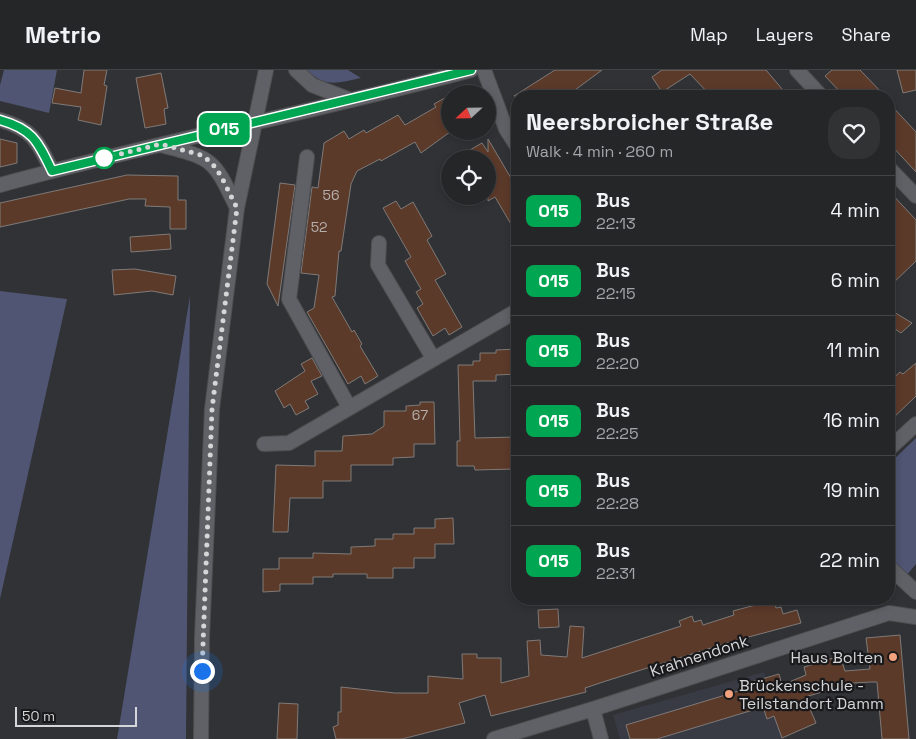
<!DOCTYPE html>
<meta charset="utf-8">
<style>
body{margin:0;font-family:"Space Grotesk",sans-serif;background:#313234;color:#f1f3f6;height:100vh;display:flex;flex-direction:column;font-size:19px;white-space:nowrap}
*{box-sizing:border-box;margin:0}
p{font-size:16px;color:#a3a5a8}
.icon{flex:none;width:28px;height:28px;fill:none;stroke:currentColor;stroke-width:2;stroke-linecap:round;stroke-linejoin:round}
.map{position:relative;flex:1;overflow:hidden}
.drawer{position:absolute;left:511px;top:20px;width:384px;height:515px;display:flex;flex-direction:column;background:#252628;border-radius:20px;box-shadow:0 2px 8px #0003,0 0 0 1px #424345}
.drawer>*{flex:none}
.badge{padding:0 10px;border-radius:8px;font-size:18px;line-height:32px}
.needle{width:32px;rotate:248deg}
.fabs{position:absolute;left:441px;top:15px;display:grid;gap:10px}
.fabs a{display:grid;place-items:center;width:55px;height:55px;border-radius:50%;background:#252628;box-shadow:0 2px 8px #0003,0 0 0 1px #424345;font-size:25px}
.scale{position:absolute;left:15px;bottom:12px;width:122px;box-sizing:border-box;padding-left:5px;border:2px solid #d5d6d8;border-top:0;font-size:14px;line-height:18px;white-space:nowrap;color:#d5d6d8;-webkit-text-stroke:4px #19191b;paint-order:stroke}
.you{position:absolute;width:25px;height:25px;margin:-12px;border:4px solid #fff;border-radius:50%;background:#1a73e8;box-shadow:0 0 0 8px #1a73e833}
.map>.badge{position:absolute;translate:-50% -50%;box-shadow:0 0 0 2px #fff}
.round{display:grid;place-items:center;flex:none;width:52px;height:52px;border-radius:20px;background:#313234}
.headline{display:flex;align-items:center;justify-content:space-between;height:85px;padding:0 15px}
h1{font-size:24px;font-weight:700;line-height:38px}
ul{padding:0;list-style:none}
li{display:flex;align-items:center;gap:15px;height:70px;padding:0 15px;border-top:1px solid #424345}
li div{flex:1}
li b{display:block;font-size:19px}
li em{font-style:normal}
li .badge{min-width:55px;font-weight:700;text-align:center}
header{display:flex;align-items:center;gap:30px;box-sizing:border-box;height:70px;padding:0 25px;background:#252628;border-bottom:1px solid #424345}
header strong{font-size:24px}
nav{display:flex;gap:28px;margin-inline-start:auto;font-size:18px}
.map>svg:first-child{display:block}
.built{fill:#383a44}
.green{fill:#4f5572}
.building{fill:#5c3a2a;stroke:#7f7a78}
.lines{fill:none;stroke-linecap:round;stroke-linejoin:round}
.minor-casing{stroke:#4e4e51;stroke-width:16}
.tertiary-casing{stroke:#4e4e51;stroke-width:16}
.secondary-casing{stroke:#4e4e51;stroke-width:16}
.minor{stroke:#606166;stroke-width:14}
.tertiary{stroke:#606166;stroke-width:14}
.secondary{stroke:#606166;stroke-width:14}
.line-casing{stroke:#fff;stroke-width:11}
.line{stroke:#00a651;stroke-width:8}
.walk{stroke:#d5d6d8;stroke-width:5;stroke-dasharray:0 9}
.stop-dot{fill:#fff;stroke:#00a651;stroke-width:2.5}
.poi-dot{fill:#f1a17d;stroke:#19191b;stroke-width:2}
.labels{text-anchor:middle;dominant-baseline:central;stroke-width:4.5;stroke-linejoin:round;paint-order:stroke}
.number-label{font-size:14px;fill:#b7afac}
.street-label{font-size:16px;fill:#d5d6d8;stroke:#19191b}
.poi-label{font-size:16px;fill:#d5d6d8;stroke:#19191b;text-anchor:end}
</style>
<header>
<strong>Metrio</strong>
<nav><a>Map</a><a>Layers</a><a>Share</a></nav>
</header>
<div class="map">
<svg width="916" height="669" viewBox="0 0 916 669">
<rect width="100%" height="100%" fill="#313235"/>
<!-- built -->
<path class="built" d="M764,602L783,669H620L613,645Z"/>
<!-- green -->
<path class="green" d="M4,0H57L49,43L0,31V15Z
M306,0H348L361,8C337,13 326,18 306,0Z
M0,221L67,229L0,529Z
M190,226L186,669H117Z
M916,368V494L906,506L889,487V394Z"/>
<!-- building -->
<path class="building" d="M84,0H107L104,15L107,16L101,55L78,50L81,37L52,33L55,18L81,23Z
M555,0H602L575,20L578,26H514Z
M662,0H766L788,26H711L690,4L662,22L652,7Z
M832,0H860L885,26H844L825,6Z
M897,0H916V20L903,23Z
M161,3L168,38L164,39L166,54L145,58L136,8Z
M450,25V62L421,83L415,72L381,91L380,89L357,101L351,114L341,181H339L335,226L332,227L352,262L354,260L362,274L360,276L378,306L365,314L361,306L348,314L307,242L314,238L319,205L301,203L312,117L318,118L324,73L344,61L349,69L364,60L366,63L398,45L405,55L436,37L434,34Z
M889,33L916,62V102L889,73Z
M0,69L17,73V93L0,97Z
M488,69L518,120V166L495,127L488,131V89H454L482,73L488,82Z
M127,105L178,106V130H186V159H170V137L145,136L146,129H129L0,157V133Z
M280,113L295,115L278,236L267,214Z
M889,121L916,150V191L889,217Z
M396,131L401,139L413,132L432,166L427,170L446,204L435,210L462,257L449,265L445,258L433,266L417,238L423,234L416,222L421,219L405,191L411,187L383,138Z
M170,164L171,179L131,182L130,167Z
M135,199L176,206L173,225L152,221L114,225L112,200Z
M889,239L912,253L901,263L889,255Z
M518,279V304L496,305V311H473L475,368L516,367V399L475,400L474,396H457V371H460L458,295H473V291H480V283H496V280Z
M312,288L322,306L311,311L318,324L305,331L309,338L296,345L290,334L284,338L275,321L305,301L301,294Z
M916,293V326L889,352V312L900,302L903,304Z
M420,332H434L435,374H414V387L393,388V395H351V411H323V428H290L288,462H273L276,395L315,396V381H342L343,366L372,364L384,356V341H406V336L420,335Z
M453,448L454,474H435V488H414V498H393V508H367V504H333V507H313V514H280V521L263,522V499H279V488H313V483L351,484V477L375,476V469H393V464H414V458H435V449Z
M774,530L776,538L781,537L783,544L797,540L801,553L730,572L606,611L585,618L586,622L491,646L485,625L459,633L465,653L402,669H336L333,657L338,655V642H341V617L395,623H428V606L463,609L462,584H477V588H501V613L529,606L527,571L540,570L541,585L567,587L570,556L584,557L582,588L681,556L679,551L692,546L694,552L701,550L703,555L734,545L733,541Z
M558,539L559,557L539,558L538,540Z
M900,565L909,669H882L877,612H871L853,613L805,627L816,653L782,668L774,646L767,649L763,637L657,669H630L626,655L742,620L741,615L779,604L782,615L806,605L804,597L840,586L845,601L870,599L866,568Z
M279,633L298,634L297,669H277Z"/>
<g class="lines">
<defs>
<path id="minor" d="M484,0L506,59L518,78
M307,87L289,229L349,337
M379,173L378,195L433,288
M264,374L289,373L518,240
M889,379L916,354
M889,497L916,522
M593,639L601,669
M494,669L593,639L889,543L916,547"/>
<path id="tertiary" d="M797,0L821,26
M0,50C33,59 38,72 52,101
M889,98L916,126
M0,115C156,72 315,42 471,0"/>
<path id="secondary" d="M296,0L312,15L348,29
M161,75C215,89 213,89 237,138
M201,669L202,567L212,339L237,138L266,0"/>
</defs>
<!-- minor casing -->
<use href="#minor" class="minor-casing"/>
<!-- tertiary casing -->
<use href="#tertiary" class="tertiary-casing"/>
<!-- secondary casing -->
<use href="#secondary" class="secondary-casing"/>
<!-- minor -->
<use href="#minor" class="minor"/>
<!-- tertiary -->
<use href="#tertiary" class="tertiary"/>
<!-- secondary -->
<use href="#secondary" class="secondary"/>
</g>
<g class="lines">
<defs>
<path id="line" d="M0,50C33,59 38,72 52,101L471,0"/>
</defs>
<!-- line casing -->
<use href="#line" class="line-casing"/>
<!-- line -->
<use href="#line" class="line"/>
<!-- walk -->
<path class="walk" d="M104,88L161,74L201,85L212,93L221,106L237,138L212,339L202,601"/>
</g>
<!-- markers -->
<circle class="stop-dot" cx="104" cy="88" r="10"/>
<g class="poi-dot">
<circle cx="893" cy="587" r="5"/>
<circle cx="729" cy="624" r="5"/>
</g>
<g class="labels">
<!-- number labels -->
<g class="number-label">
<text x="331" y="125">56</text>
<text x="319" y="157">52</text>
<text x="420" y="345">67</text>
</g>
<!-- street labels -->
<g class="street-label">
<text transform="translate(699 586) rotate(-18)">Krahnendonk</text>
</g>
<!-- poi labels -->
<g class="poi-label">
<text x="883" y="587">Haus Bolten</text>
<text x="739" y="615" text-anchor="start">Brückenschule -<tspan x="739" dy="18">Teilstandort Damm</tspan></text>
</g>
</g>
</svg>
<div class="fabs">
<a><svg class="needle" viewBox="-14 -14 28 28"><path d="M0-13l5 13h-10z" fill="#e53935"/><path d="M0 13l5-13h-10z" fill="#a3a5a8"/></svg></a>
<a><svg class="icon" aria-label="locate" viewBox="0 0 24 24"><circle cx="12" cy="12" r="6"/><path d="M12 2v4M12 18v4M2 12h4M18 12h4"/></svg></a>
</div>
<div class="scale">50 m</div>
<div class="you" style="left:202px;top:601px"></div>
<b class="badge" style="left:224px;top:59px;background:#00a651;color:#fff">015</b>
<section class="drawer">
<div class="headline"><div><h1>Neersbroicher Straße</h1><p>Walk · 4 min · 260 m</p></div><a class="round"><svg class="icon" aria-label="heart" viewBox="0 0 24 24"><path d="M12 20l-8-8c-3-5 5-10 8-4 3-6 11-1 8 4z"/></svg></a></div>
<ul>
<li><span class="badge" style="background:#00a651;color:#fff">015</span><div><b>Bus</b><p>22:13</p></div><em>4 min</em></li>
<li><span class="badge" style="background:#00a651;color:#fff">015</span><div><b>Bus</b><p>22:15</p></div><em>6 min</em></li>
<li><span class="badge" style="background:#00a651;color:#fff">015</span><div><b>Bus</b><p>22:20</p></div><em>11 min</em></li>
<li><span class="badge" style="background:#00a651;color:#fff">015</span><div><b>Bus</b><p>22:25</p></div><em>16 min</em></li>
<li><span class="badge" style="background:#00a651;color:#fff">015</span><div><b>Bus</b><p>22:28</p></div><em>19 min</em></li>
<li><span class="badge" style="background:#00a651;color:#fff">015</span><div><b>Bus</b><p>22:31</p></div><em>22 min</em></li>
</ul>
</section>
</div>
